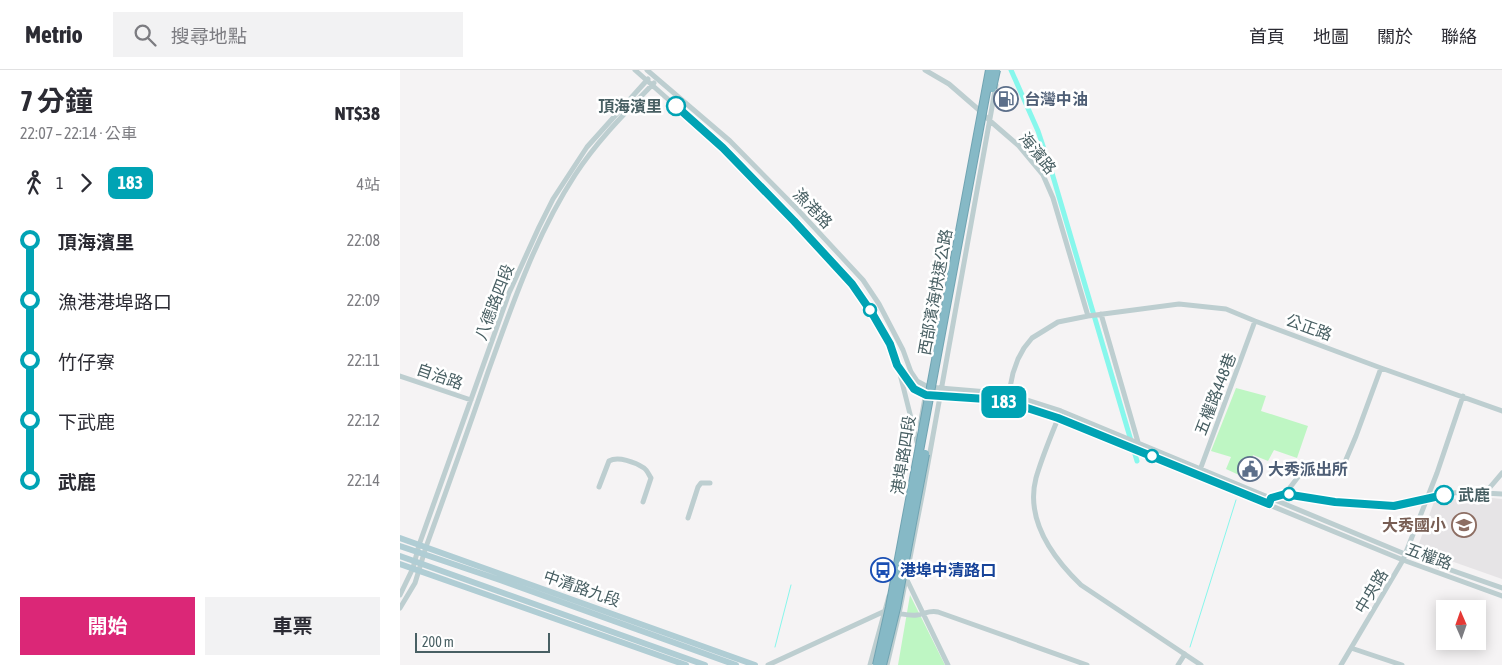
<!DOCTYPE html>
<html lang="zh-TW">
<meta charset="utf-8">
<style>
body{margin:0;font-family:"Asap Condensed","Noto Sans TC",sans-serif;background:#f2f2f3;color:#2b2b33;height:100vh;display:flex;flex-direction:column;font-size:19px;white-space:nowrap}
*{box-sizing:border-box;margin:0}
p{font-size:16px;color:#7c7c81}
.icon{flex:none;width:28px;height:28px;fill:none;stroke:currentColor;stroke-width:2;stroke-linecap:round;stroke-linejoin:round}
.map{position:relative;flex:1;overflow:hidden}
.details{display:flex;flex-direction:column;background:#fff;width:400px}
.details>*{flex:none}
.badge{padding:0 10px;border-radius:8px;font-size:18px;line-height:32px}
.needle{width:32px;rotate:358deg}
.tools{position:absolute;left:1036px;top:530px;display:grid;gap:10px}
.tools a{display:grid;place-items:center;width:50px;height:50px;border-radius:0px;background:#fff;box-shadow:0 2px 12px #0003;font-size:25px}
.scale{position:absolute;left:15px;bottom:12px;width:135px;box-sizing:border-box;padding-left:5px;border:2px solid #485f63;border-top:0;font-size:14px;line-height:18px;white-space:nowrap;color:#485f63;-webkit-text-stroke:4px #fff;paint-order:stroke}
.map>.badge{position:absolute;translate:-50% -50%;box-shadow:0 0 0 2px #fff}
.legs{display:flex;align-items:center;gap:8px;height:55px;padding:0 20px;font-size:16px}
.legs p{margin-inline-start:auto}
.headline{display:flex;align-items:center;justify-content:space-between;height:85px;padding:0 20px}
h1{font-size:28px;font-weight:700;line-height:38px}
.cta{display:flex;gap:10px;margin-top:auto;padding:10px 20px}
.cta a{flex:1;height:58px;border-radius:0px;background:#db2777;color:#fff;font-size:20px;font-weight:700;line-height:58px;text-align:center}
.cta a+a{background:#f2f2f3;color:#2b2b33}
ul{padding:0 20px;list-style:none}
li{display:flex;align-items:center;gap:18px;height:60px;font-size:19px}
li i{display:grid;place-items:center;width:8px;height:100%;margin:0 6px;background:currentColor}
li i::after{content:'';width:12px;height:12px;margin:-6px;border:4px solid;border-radius:50%;background:#fff}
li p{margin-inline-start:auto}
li:first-child i{background:linear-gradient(#0000 50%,currentColor 0)}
li:last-child i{background:linear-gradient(currentColor 50%,#0000 0)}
header{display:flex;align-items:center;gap:30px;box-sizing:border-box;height:70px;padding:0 25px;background:#fff;border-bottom:1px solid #e1e1e2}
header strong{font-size:24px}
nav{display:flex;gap:28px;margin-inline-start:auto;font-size:18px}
.search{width:350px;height:45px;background:#f2f2f3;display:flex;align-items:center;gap:12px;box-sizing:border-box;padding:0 18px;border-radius:0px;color:#7c7c81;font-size:19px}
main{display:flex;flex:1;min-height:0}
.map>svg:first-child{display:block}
.education{fill:#e6e4e6}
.green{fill:#bef6c3}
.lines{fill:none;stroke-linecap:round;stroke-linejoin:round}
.stream{stroke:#87f7ec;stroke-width:1}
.canal{stroke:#87f7ec;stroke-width:5}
.minor{stroke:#bdced0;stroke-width:5}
.major{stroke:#b0cdd4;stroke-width:6}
.highway-bridge-casing{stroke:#71a4b2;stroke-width:10;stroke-linecap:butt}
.highway-bridge{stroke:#86b9c6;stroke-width:8}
.line-1-casing{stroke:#fff;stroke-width:11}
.line-1{stroke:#00a3b4;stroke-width:8}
.stop-1-dot{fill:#fff;stroke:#00a3b4;stroke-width:2.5}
.labels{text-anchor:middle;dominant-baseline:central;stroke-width:5;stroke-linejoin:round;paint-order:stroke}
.service-label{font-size:16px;font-weight:bold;fill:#4e5e75;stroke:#fff;text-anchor:start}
.stop-label{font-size:16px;font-weight:bold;fill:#485f63;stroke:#fff;text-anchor:end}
.street-label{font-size:16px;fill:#485f63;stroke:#fff}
.education-label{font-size:16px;font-weight:bold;fill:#785e54;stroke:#fff;text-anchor:end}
.transit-label{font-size:16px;font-weight:bold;fill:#164399;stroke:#fff;text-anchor:start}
</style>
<header>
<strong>Metrio</strong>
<div class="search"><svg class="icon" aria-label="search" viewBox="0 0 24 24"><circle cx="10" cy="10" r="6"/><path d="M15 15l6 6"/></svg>搜尋地點</div>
<nav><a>首頁</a><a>地圖</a><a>關於</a><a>聯絡</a></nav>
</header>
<main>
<section class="details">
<div class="headline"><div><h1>7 分鐘</h1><p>22:07 – 22:14 · 公車</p></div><b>NT$38</b></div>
<div class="legs"><svg class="icon" aria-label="walk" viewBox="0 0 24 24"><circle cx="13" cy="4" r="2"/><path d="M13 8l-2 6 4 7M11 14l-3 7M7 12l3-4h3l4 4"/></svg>1<svg class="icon" aria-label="forward" viewBox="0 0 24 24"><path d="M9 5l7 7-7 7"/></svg><b class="badge" style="background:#00a3b4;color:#fff">183</b><p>4站</p></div>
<ul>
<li><i style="color:#00a3b4"></i><b>頂海濱里</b><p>22:08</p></li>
<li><i style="color:#00a3b4"></i><span>漁港港埠路口</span><p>22:09</p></li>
<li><i style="color:#00a3b4"></i><span>竹仔寮</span><p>22:11</p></li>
<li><i style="color:#00a3b4"></i><span>下武鹿</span><p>22:12</p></li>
<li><i style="color:#00a3b4"></i><b>武鹿</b><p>22:14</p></li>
</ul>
<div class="cta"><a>開始</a><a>車票</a></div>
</section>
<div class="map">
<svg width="1102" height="595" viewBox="0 0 1102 595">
<rect width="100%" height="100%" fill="#f5f3f4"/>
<!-- education -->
<path class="education" d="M1074,426L1102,429V509L1017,479L1034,432Z"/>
<!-- green -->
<path class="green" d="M836,318L866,326L861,341L908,356L897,388L874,380L868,391L853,385L850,393L845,391L839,405L826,399L831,387L811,381Z
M510,525L545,595H498Z"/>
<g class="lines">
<!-- stream -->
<path class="stream" d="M375,577L391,515
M790,577L836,430"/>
<!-- canal -->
<path class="canal" d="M611,0L638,61L652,103L737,391"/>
<!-- minor -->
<path class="minor" d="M235,0L323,78L394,151L452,214L472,243L490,274L497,295L514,319L526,325L586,329L615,334L658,348L1003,490L1102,526
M247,0L330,71L398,140L463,210L479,234L503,280L511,302L517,311L528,317L588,322L617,327L661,341L1005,484L1102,518
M525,0L549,14L579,40L589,50L618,75L643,105L653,128L688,246
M701,244L738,372
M499,300L517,372
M0,306L71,330
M608,327L613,303L618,289L624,278L632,268L658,252L688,246L779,234L826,239L855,251L981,298L1102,341
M659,346C651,366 642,387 636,408C625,450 652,487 681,515L801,595
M520,356L526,322
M800,400L855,251
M199,417L209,391C218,386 235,392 244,398C247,400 249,405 251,408L243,432
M1086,422L1102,403
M885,424L908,394L913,393L934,403L942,399L956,366L981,298
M871,428L885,424L935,433L994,435L1051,423L1067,422L1102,424
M288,448L298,417L301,413H310
M506,508L548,595
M0,525L13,498L19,475L109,223L139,157L153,129L187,77L248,9
M0,538L15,513L26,477C47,419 68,361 88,302C112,235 136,165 175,105C197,71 226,42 254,13
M496,543C503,544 510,546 517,545C525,544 529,540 538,542L687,595
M951,578L1002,595
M368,595L485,541
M470,595L489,526
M487,595L499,544L523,421L596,15
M778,595L785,584
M941,595L1003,490L1037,403L1063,326"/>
<!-- major -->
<path class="major" d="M0,468L355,595
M0,476L100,510L336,595
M0,486L305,595
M0,494L286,595"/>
<defs>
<path id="highway-bridge" d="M592,18L596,0
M477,595L490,537L590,0
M482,595L496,538L525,384"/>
</defs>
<!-- highway-bridge casing -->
<use href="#highway-bridge" class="highway-bridge-casing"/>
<!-- highway-bridge -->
<use href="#highway-bridge" class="highway-bridge"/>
</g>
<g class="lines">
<defs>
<path id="line-1" d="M276,36L323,78L394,151L452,214L472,243L490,274L497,295L514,319L526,325L586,329L615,334L658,348L869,434L871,428L885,424L935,432L994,436L1044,425"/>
</defs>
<!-- line-1 casing -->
<use href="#line-1" class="line-1-casing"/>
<!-- line-1 -->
<use href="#line-1" class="line-1"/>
</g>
<!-- icons -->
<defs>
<symbol id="fuel-ring" viewBox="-11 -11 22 22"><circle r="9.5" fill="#fff" stroke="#5c6f8a" stroke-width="1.5"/><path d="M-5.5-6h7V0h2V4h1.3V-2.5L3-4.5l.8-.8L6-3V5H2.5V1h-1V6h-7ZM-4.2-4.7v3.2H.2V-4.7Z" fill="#5c6f8a"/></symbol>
<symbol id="civic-ring" viewBox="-11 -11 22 22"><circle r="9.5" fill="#fff" stroke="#5c6f8a" stroke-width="1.5"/><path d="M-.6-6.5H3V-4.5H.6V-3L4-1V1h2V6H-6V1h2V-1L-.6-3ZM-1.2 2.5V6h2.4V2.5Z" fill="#5c6f8a"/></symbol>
<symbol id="school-ring" viewBox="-11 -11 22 22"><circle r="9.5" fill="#fff" stroke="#8d6e63" stroke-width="1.5"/><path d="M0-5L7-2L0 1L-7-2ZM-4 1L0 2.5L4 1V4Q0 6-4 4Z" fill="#8d6e63"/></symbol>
<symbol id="bus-ring" viewBox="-11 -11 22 22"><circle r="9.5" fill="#fff" stroke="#1a4fb4" stroke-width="1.5"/><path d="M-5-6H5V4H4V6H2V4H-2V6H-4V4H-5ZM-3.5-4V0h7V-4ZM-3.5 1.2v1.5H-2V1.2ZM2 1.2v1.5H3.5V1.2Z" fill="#1a4fb4"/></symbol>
</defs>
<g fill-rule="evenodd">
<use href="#fuel-ring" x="592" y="15" width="28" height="28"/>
<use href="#civic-ring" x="836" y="385" width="28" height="28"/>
<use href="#school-ring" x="1050" y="441" width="28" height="28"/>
<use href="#bus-ring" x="469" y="486" width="28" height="28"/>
</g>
<!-- markers -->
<g class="stop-1-dot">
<circle cx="276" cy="36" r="9"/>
<circle cx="470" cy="240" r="6"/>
<circle cx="752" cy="386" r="6"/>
<circle cx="889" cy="424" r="6"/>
<circle cx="1044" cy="425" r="9"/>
</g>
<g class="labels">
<!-- service labels -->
<g class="service-label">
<text x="624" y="29">台灣中油</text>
<text x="868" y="399">大秀派出所</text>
</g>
<!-- stop labels -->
<g class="stop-label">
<text x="262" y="36">頂海濱里</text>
<text x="1058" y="425" text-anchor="start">武鹿</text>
</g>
<!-- street labels -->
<g class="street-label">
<text transform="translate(638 83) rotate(51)">海濱路</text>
<text transform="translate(413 138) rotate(46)">漁港路</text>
<text transform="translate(535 222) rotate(-80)">西部濱海快速公路</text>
<text transform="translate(94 232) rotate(-69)">八德路四段</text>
<text transform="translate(909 257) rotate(20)">公正路</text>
<text transform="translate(40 306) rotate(19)">自治路</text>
<text transform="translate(815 324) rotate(-69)">五權路448巷</text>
<text transform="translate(503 385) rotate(-81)">港埠路四段</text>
<text transform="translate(1029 486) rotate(20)">五權路</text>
<text transform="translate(182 518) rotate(19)">中清路九段</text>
<text transform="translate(971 521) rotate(-59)">中央路</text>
</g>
<!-- education labels -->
<g class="education-label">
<text x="1046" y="455">大秀國小</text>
</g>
<!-- transit labels -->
<g class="transit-label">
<text x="500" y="500">港埠中清路口</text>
</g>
</g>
</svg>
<div class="tools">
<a><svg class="needle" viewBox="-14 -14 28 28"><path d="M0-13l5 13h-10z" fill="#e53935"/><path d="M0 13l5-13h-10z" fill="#7c7c81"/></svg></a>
</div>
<div class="scale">200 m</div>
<b class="badge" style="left:604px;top:332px;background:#00a3b4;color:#fff">183</b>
</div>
</main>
